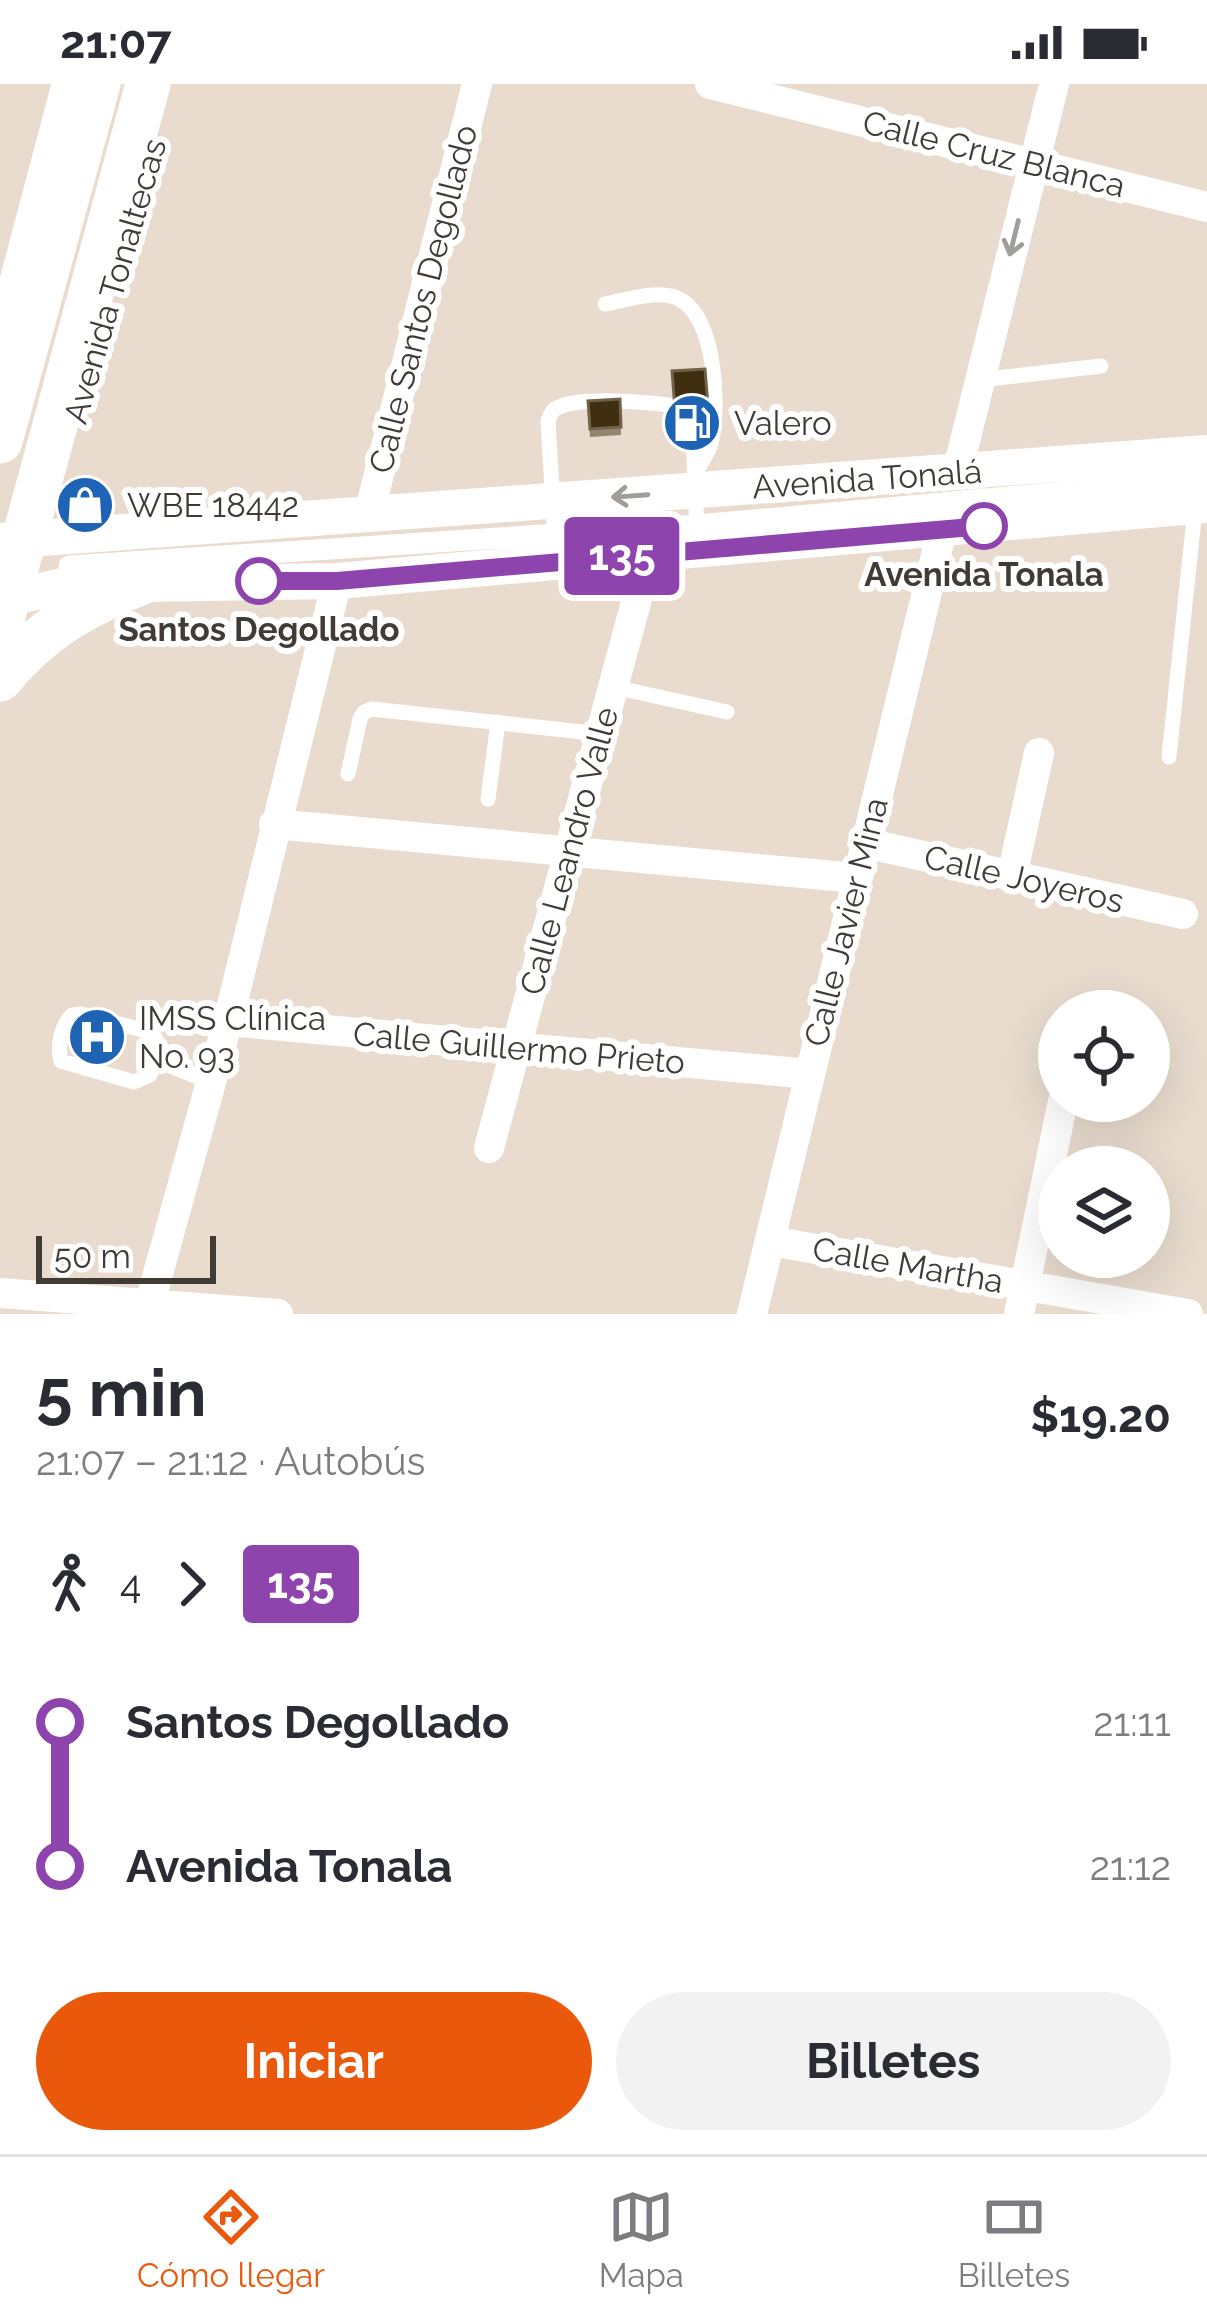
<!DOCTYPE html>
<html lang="es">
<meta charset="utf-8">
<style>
body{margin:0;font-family:Raleway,sans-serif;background:#f2f2f3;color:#2b2b33;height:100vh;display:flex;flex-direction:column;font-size:45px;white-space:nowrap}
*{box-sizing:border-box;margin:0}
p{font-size:39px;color:#7c7c81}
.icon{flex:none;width:66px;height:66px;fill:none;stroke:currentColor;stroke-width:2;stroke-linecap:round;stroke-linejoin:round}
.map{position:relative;height:1230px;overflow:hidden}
.panel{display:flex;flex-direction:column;background:#fff;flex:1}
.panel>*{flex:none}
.badge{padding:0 24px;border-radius:9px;font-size:42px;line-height:78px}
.controls{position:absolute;left:1038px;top:906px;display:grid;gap:24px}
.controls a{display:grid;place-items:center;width:132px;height:132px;border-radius:50%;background:#fff;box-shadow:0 12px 48px #0002;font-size:60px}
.scale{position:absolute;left:36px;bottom:30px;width:180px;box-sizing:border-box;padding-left:12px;border:6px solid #413b36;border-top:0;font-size:33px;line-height:42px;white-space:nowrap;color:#413b36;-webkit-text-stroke:9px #fff;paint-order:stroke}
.map>.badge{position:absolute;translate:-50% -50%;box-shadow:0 0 0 6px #fff}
.legs{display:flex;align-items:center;gap:18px;height:132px;padding:0 36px;font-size:39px}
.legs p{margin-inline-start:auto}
.headline{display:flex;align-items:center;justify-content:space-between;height:204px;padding:0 36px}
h1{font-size:66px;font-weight:700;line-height:90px}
.action{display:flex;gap:24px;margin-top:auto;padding:24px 36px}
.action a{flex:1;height:138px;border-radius:72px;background:#ea580c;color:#fff;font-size:48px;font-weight:700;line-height:138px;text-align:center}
.action a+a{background:#f2f2f3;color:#2b2b33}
ul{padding:0 36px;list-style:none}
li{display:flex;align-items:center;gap:42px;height:144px;font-size:45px}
li i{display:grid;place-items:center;width:18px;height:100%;margin:0 15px;background:currentColor}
li i::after{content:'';width:30px;height:30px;margin:-15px;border:9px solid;border-radius:50%;background:#fff}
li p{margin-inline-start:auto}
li:first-child i{background:linear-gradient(#0000 50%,currentColor 0)}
li:last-child i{background:linear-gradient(currentColor 50%,#0000 0)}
.status{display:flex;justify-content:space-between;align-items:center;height:84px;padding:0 60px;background:#fff;direction:ltr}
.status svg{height:33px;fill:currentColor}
.tabs{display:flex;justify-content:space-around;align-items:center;height:168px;border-top:3px solid #e1e1e2;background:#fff;font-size:33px;color:#7c7c81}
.tabs a{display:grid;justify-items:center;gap:6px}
.tabs .selected{color:#ea580c}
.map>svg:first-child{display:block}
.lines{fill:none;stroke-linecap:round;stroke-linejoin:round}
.service{stroke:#fff;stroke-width:15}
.pedestrian{stroke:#fff;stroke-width:21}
.minor{stroke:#fff;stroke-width:30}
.tertiary{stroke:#fff;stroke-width:36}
.secondary{stroke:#fff;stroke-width:42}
.primary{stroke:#fff;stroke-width:45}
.wall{fill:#948570}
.building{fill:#402e11;stroke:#73624a;stroke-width:3}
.oneway{stroke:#a09d9a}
.line-1-casing{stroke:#fff;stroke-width:27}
.line-1{stroke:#8e44ad;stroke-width:18}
.stop-1-dot{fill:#fff;stroke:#8e44ad;stroke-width:6}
.labels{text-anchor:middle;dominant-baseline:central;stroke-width:12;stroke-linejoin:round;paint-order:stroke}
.street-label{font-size:33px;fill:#413b36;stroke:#fff}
.poi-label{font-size:33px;fill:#413b36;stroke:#fff;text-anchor:start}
.stop-label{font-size:33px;font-weight:bold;fill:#413b36;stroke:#fff}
</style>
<div class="status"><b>21:07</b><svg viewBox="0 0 49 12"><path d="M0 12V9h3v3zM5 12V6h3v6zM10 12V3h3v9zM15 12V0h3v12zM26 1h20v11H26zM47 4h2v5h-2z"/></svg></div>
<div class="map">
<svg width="1207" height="1230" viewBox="0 0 1207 1230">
<rect width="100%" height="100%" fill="#e9dccf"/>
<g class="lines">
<!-- service -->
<path class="service" d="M605,220C627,216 661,204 681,216C716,236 720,325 711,360C708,369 702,378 697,386
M980,296L1101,282
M555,456L548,337C551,330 551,326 559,323C586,311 663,319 692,325L697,449
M614,603L727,628
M1169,673L1195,425
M348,690L360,635L364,628L372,625L601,650
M488,715L498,638
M81,930L150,948C165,959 155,976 150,991L134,998L61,977C57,962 61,942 72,931Z
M155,976L211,998"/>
<!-- pedestrian -->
<path class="pedestrian" d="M69,482L698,441L1207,395"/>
<!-- minor -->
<path class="minor" d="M710,0L1207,123
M957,389L1054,0
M369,430L477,0
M274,740L856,794
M865,759L1183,830
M1012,792L1039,669
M228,937L810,990
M489,1064L649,470
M770,1157L1188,1230
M0,1209L278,1230
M149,1222L228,937L337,497
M752,1230L942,446
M1019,1230L1063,1017"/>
<!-- tertiary -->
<path class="tertiary" d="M0,457L1207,369
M0,516L67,501L337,497L1207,421"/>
<!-- secondary -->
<path class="secondary" d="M1,271L73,0"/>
<!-- primary -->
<path class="primary" d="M0,357L98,0
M0,543L148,0
M0,595C40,546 84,521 142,498"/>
</g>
<!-- wall -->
<path class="wall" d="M705,285L710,355L677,358L672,296Z
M620,315L621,351L590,353L588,317Z"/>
<!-- building -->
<path class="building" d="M705,285L710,346L677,350L672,287Z
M620,315L621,343L590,345L588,317Z"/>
<!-- one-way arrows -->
<defs><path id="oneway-shaft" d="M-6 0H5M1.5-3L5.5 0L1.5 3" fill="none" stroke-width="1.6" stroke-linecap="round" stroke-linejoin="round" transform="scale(3)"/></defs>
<g class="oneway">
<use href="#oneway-shaft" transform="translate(1014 154) rotate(104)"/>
<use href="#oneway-shaft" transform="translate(630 412) rotate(176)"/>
</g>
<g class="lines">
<defs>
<path id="line-1" d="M259,497H337L984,442"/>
</defs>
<!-- line-1 casing -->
<use href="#line-1" class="line-1-casing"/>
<!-- line-1 -->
<use href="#line-1" class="line-1"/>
</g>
<!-- icons -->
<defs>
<symbol id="fuel-disc" viewBox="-11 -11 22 22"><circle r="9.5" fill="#1f64b4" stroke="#fff"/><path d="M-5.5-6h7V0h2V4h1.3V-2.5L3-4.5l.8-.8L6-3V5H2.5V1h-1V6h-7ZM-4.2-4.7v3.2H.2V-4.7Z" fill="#fff"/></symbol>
<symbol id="shop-disc" viewBox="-11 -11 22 22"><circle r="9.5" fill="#1f64b4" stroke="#fff"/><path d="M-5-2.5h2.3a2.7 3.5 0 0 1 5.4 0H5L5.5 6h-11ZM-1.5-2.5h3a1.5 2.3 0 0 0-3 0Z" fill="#fff"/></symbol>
<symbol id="hospital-disc" viewBox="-11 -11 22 22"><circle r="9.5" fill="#1f64b4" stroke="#fff"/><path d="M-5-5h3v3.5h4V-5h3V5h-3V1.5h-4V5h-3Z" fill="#fff"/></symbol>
</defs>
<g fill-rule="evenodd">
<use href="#fuel-disc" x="659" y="306" width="66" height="66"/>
<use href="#shop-disc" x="52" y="388" width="66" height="66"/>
<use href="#hospital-disc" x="64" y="920" width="66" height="66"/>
</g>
<!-- markers -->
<g class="stop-1-dot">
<circle cx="984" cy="442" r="21"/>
<circle cx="259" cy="497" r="21"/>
</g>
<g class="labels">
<!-- street labels -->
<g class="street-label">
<text transform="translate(994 70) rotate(14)">Calle Cruz Blanca</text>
<text transform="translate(115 197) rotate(-74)">Avenida Tonaltecas</text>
<text transform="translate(423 215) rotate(-76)">Calle Santos Degollado</text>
<text transform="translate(867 395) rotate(-4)">Avenida Tonalá</text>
<text transform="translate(569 767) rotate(-75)">Calle Leandro Valle</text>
<text transform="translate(1024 795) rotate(13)">Calle Joyeros</text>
<text transform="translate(846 838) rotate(-76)">Calle Javier Mina</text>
<text transform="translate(519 964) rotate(5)">Calle Guillermo Prieto</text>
<text transform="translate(908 1181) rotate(10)">Calle Martha</text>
</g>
<!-- poi labels -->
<g class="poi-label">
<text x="734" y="339">Valero</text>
<text x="127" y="421">WBE 18442</text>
<text x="139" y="934">IMSS Clínica<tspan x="139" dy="38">No. 93</tspan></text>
</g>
<!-- stop labels -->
<g class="stop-label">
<text x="984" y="490">Avenida Tonala</text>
<text x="259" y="545">Santos Degollado</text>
</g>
</g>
</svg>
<div class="controls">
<a><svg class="icon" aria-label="locate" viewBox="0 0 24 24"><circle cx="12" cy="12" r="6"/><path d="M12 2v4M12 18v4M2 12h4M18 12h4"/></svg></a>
<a><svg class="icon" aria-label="layers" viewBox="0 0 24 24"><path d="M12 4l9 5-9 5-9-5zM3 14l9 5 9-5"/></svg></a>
</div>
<div class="scale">50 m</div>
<b class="badge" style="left:622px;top:472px;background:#8e44ad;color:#fff">135</b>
</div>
<section class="panel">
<div class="headline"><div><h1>5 min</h1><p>21:07 – 21:12 · Autobús</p></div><b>$19.20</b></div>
<div class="legs"><svg class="icon" aria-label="walk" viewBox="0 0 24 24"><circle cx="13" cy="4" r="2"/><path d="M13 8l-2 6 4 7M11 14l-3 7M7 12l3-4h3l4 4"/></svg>4<svg class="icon" aria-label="forward" viewBox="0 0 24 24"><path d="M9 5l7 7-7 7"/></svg><b class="badge" style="background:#8e44ad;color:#fff">135</b></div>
<ul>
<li><i style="color:#8e44ad"></i><b>Santos Degollado</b><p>21:11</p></li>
<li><i style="color:#8e44ad"></i><b>Avenida Tonala</b><p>21:12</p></li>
</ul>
<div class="action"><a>Iniciar</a><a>Billetes</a></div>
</section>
<nav class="tabs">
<a class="selected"><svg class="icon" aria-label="directions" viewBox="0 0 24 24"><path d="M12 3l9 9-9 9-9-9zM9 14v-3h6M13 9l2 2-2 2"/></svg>Cómo llegar</a>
<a><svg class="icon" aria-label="map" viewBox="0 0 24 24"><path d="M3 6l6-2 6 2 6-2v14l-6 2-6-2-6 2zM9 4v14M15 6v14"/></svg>Mapa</a>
<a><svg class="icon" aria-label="tickets" viewBox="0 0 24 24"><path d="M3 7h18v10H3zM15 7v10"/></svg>Billetes</a>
</nav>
